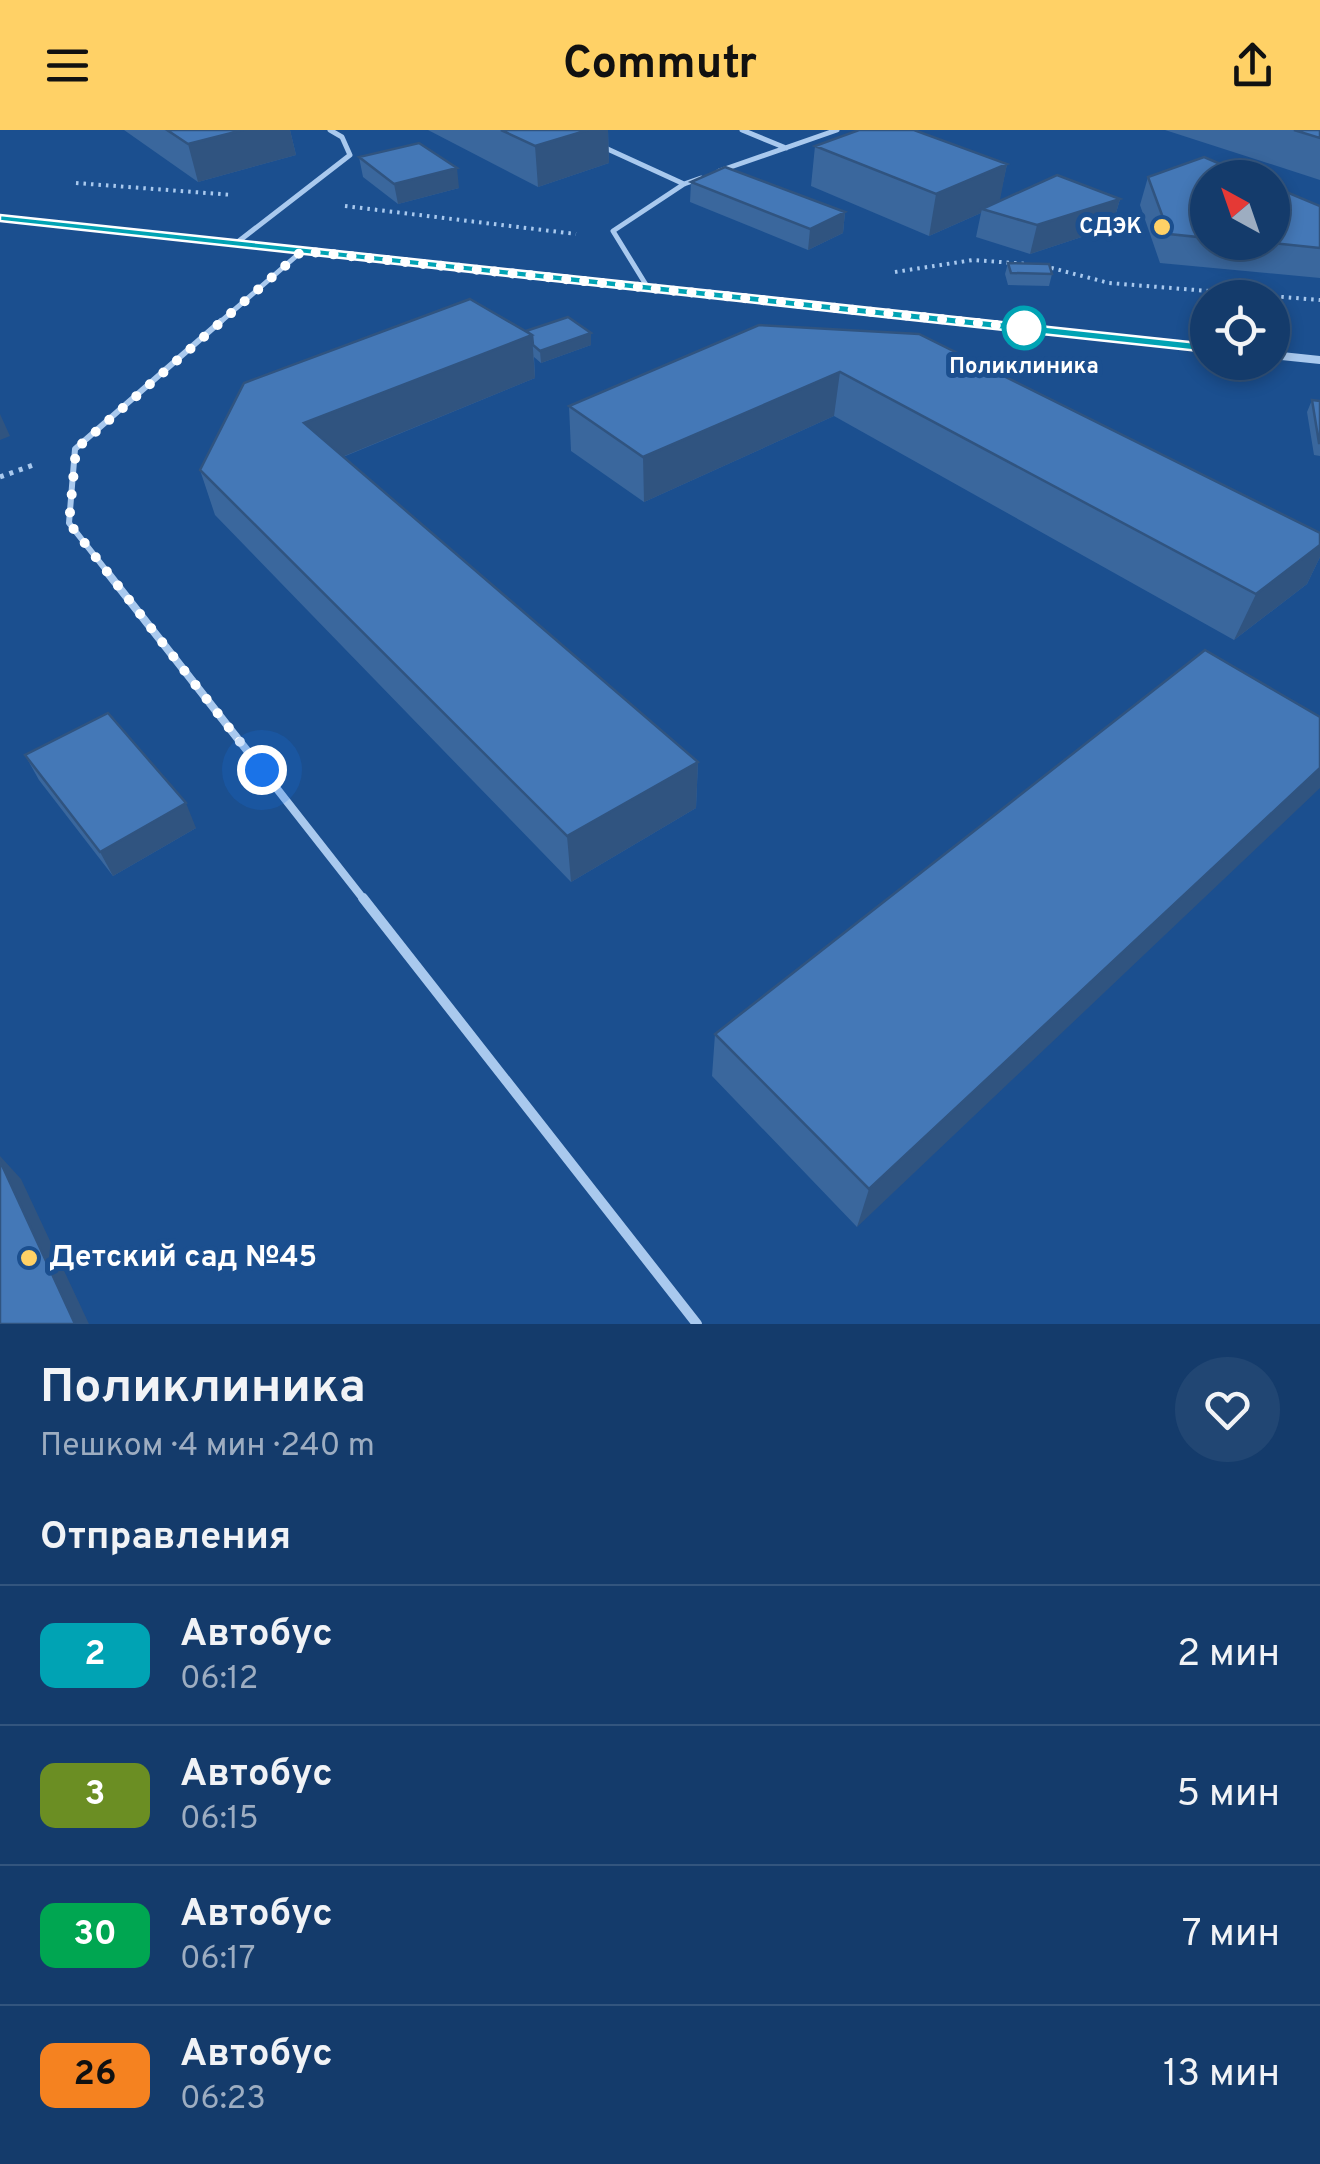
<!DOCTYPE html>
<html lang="ru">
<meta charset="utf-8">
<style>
body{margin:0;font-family:Overpass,sans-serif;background:#214673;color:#f1f3f6;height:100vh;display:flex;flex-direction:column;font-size:38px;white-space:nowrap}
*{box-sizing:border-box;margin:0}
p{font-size:32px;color:#9dadc1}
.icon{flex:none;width:55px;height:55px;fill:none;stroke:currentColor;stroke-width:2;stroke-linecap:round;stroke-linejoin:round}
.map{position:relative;height:1194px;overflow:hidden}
.side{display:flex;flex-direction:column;background:#143b6b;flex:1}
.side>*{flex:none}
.badge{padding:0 20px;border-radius:15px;font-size:35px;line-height:65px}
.needle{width:65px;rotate:320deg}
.fabs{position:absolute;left:1190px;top:30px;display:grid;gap:20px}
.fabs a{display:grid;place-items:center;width:100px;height:100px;border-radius:50%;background:#143b6b;box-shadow:0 5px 15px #0003,0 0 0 2px #33557e;font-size:50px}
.you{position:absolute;width:50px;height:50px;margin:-25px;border:8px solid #fff;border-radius:50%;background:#1a73e8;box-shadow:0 0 0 15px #1a73e833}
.map>.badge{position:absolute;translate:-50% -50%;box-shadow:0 0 0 5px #fff}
h2{padding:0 40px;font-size:38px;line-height:90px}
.round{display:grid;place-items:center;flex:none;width:105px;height:105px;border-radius:52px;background:#214673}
.summary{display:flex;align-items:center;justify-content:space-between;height:170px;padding:0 40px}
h1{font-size:48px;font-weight:700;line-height:75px}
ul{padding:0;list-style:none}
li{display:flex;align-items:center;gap:30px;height:140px;padding:0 40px;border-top:2px solid #33557e}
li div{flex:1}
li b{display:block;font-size:38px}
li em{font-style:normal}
li .badge{min-width:110px;font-weight:700;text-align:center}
header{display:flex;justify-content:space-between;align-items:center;height:130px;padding:0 40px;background:#ffd166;color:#111;font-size:45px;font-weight:700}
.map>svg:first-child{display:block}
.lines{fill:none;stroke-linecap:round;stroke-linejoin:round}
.path-far1{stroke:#a9c9ee;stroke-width:4;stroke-dasharray:2.5 5;stroke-linecap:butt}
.path{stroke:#a9c9ee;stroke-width:5;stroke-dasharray:4 6;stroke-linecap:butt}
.lane-far3{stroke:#a9c9ee;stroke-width:5}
.lane-far2{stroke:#a9c9ee;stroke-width:6}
.lane-far1{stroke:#a9c9ee;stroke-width:8}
.lane{stroke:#a9c9ee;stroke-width:10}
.street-far1{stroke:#a9c9ee;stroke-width:6}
.street{stroke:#a9c9ee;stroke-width:8}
.wall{fill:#3a679d}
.shaded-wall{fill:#305480}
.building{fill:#4478b7;stroke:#305480;stroke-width:2.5}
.line{fill:#00a3b4;stroke:#fff;stroke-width:2.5}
.walk{stroke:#fff;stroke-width:10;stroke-dasharray:0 18}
.poi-dot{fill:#ffd166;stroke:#1b4f8f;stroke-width:4}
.stop-dot{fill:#fff;stroke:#00a3b4;stroke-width:5}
.labels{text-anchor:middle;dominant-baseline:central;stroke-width:10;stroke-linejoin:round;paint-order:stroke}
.far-poi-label{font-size:22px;font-weight:bold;fill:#fff;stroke:#1b4f8f;text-anchor:end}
.far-stop-label{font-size:22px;font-weight:bold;fill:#fff;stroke:#1b4f8f}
.near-poi-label{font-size:30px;font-weight:bold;fill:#fff;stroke:#1b4f8f;text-anchor:start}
</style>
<header><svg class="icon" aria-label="menu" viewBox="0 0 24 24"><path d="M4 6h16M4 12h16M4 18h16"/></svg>Commutr<svg class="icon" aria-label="share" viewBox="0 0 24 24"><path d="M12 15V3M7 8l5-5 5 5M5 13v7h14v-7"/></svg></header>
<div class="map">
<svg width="1320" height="1194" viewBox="0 0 1320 1194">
<rect width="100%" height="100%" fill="#1b4f8f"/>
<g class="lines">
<!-- path-far1 -->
<path class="path-far1" d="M76,53L233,65
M345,76L576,104
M1044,136L1109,153L1320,170
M895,142L973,130L1027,134"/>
<!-- path -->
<path class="path" d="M0,347L36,334"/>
<!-- lane-far3 -->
<path class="lane-far3" d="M742,0L786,18
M601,16L684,54
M719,41L837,0
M235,114L350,25L342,7L330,0
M648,158L613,101L684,54L701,48
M218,194L302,121"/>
<!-- lane-far2 -->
<path class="lane-far2" d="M109,444L69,393L75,319L221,191"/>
<!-- lane-far1 -->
<path class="lane-far1" d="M107,442L365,771"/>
<!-- lane -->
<path class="lane" d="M363,768L697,1194"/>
<!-- street-far1 -->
<path class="street-far1" d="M0,88L983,194"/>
<!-- street -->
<path class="street" d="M960,191L1208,218
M1272,225L1320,230"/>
</g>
<!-- wall -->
<path class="wall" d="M124,0H290L296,25L198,52Z
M428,0H608L609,33L538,57Z
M1165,0H1320V50Z
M815,16L1007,34L999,71L1120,69L1112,97L1030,124L976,107L981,83L929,106L811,56Z
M359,27L459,58L398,74L363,47Z
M1148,47L1208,48V112H1272L1320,76V148L1160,133L1140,75Z
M691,52L845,82L843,103L808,120L690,72Z
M1008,133L1052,144L1049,156L1008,155L1005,144Z
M759,195L1320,403V427L1307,454L1234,510L834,286L644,372L571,321L569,276Z
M526,201L591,215L541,233L534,227L535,248L343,327L698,632L696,678L571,752L215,385L200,340Z
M1312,270L1320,271V326L1314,325L1307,282Z
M1205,520L857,1097L712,946L715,904Z
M25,625L196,698L113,746L39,650Z"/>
<!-- shaded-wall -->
<path class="shaded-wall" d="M243,0H290L296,25L198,52L188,14Z
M588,0H608L609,33L538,57L535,16Z
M1007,34L999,75L982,79L981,83L929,106L936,64Z
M457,38L459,58L398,74L394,54Z
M1120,69L1112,97L1030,124L1037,95Z
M845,82L843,103L808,120L810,99Z
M591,203V215L541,233L540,221Z
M532,205L535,248L315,338L304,293Z
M840,242L834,286L644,372L643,327Z
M0,284L10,306L0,310Z
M1320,415V427L1307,454L1234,510L1256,464Z
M698,632L696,678L571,752L567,706Z
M1320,638V658L857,1097L869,1059Z
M186,673L196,698L113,746L100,722Z
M0,1026L21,1049L89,1194H75L0,1031Z"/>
<!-- building -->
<path class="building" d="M167,0H243L188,14Z
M501,0H588L535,16Z
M859,0H914L1007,34L936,64L815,16Z
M1294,0H1320V8Z
M419,13L457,38L394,54L359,27Z
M1204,27L1253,48H1208V108L1169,104L1148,47Z
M725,37L845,82L810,99L691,52Z
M1057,45L1120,69L1037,95L982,79Z
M1272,56L1320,76V118L1263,112H1272Z
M1008,133L1049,134L1052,144L1011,143Z
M470,169L532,205L304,293L698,632L567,706L200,340L244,253Z
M568,187L591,203L540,221L533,215L532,205L526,201Z
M759,195L919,204L1320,403V415L1256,464L840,242L643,327L569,276Z
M1312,270L1320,271V313H1319Z
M1205,520L1320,587V638L869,1059L715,904Z
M108,583L186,673L100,722L25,625Z
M0,1031L75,1194H0Z"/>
<!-- line -->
<path class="line" d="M0,85L1208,214L1214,218L1208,222L0,91Z"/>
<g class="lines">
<!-- walk -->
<path class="walk" d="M262,640L69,393L76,319L302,121L1024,198"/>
</g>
<!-- markers -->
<g class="poi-dot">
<circle cx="1162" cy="97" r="10"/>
<circle cx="29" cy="1128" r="10"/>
</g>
<circle class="stop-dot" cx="1024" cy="198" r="20"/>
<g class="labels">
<!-- far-poi labels -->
<g class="far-poi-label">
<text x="1142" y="97">СДЭК</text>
</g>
<!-- far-stop labels -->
<g class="far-stop-label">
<text x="1024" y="237">Поликлиника</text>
</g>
<!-- near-poi labels -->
<g class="near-poi-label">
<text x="49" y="1128">Детский сад №45</text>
</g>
</g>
</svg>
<div class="fabs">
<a><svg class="needle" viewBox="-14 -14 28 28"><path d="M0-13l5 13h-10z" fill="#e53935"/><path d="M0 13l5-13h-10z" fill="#9dadc1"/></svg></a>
<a><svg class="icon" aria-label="locate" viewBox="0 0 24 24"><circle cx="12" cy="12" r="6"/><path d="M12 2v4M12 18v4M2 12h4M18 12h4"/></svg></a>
</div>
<div class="you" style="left:262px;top:640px"></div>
</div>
<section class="side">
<div class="summary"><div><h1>Поликлиника</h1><p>Пешком · 4 мин · 240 m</p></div><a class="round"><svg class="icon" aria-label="heart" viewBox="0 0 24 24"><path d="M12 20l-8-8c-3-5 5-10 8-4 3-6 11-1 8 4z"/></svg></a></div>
<h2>Отправления</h2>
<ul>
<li><span class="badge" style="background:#00a3b4;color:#fff">2</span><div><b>Автобус</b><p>06:12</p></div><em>2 мин</em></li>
<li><span class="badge" style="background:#6b8e23;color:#fff">3</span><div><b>Автобус</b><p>06:15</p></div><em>5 мин</em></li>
<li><span class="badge" style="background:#00a651;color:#fff">30</span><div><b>Автобус</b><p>06:17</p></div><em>7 мин</em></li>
<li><span class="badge" style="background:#f58220;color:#111">26</span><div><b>Автобус</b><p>06:23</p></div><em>13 мин</em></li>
</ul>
</section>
